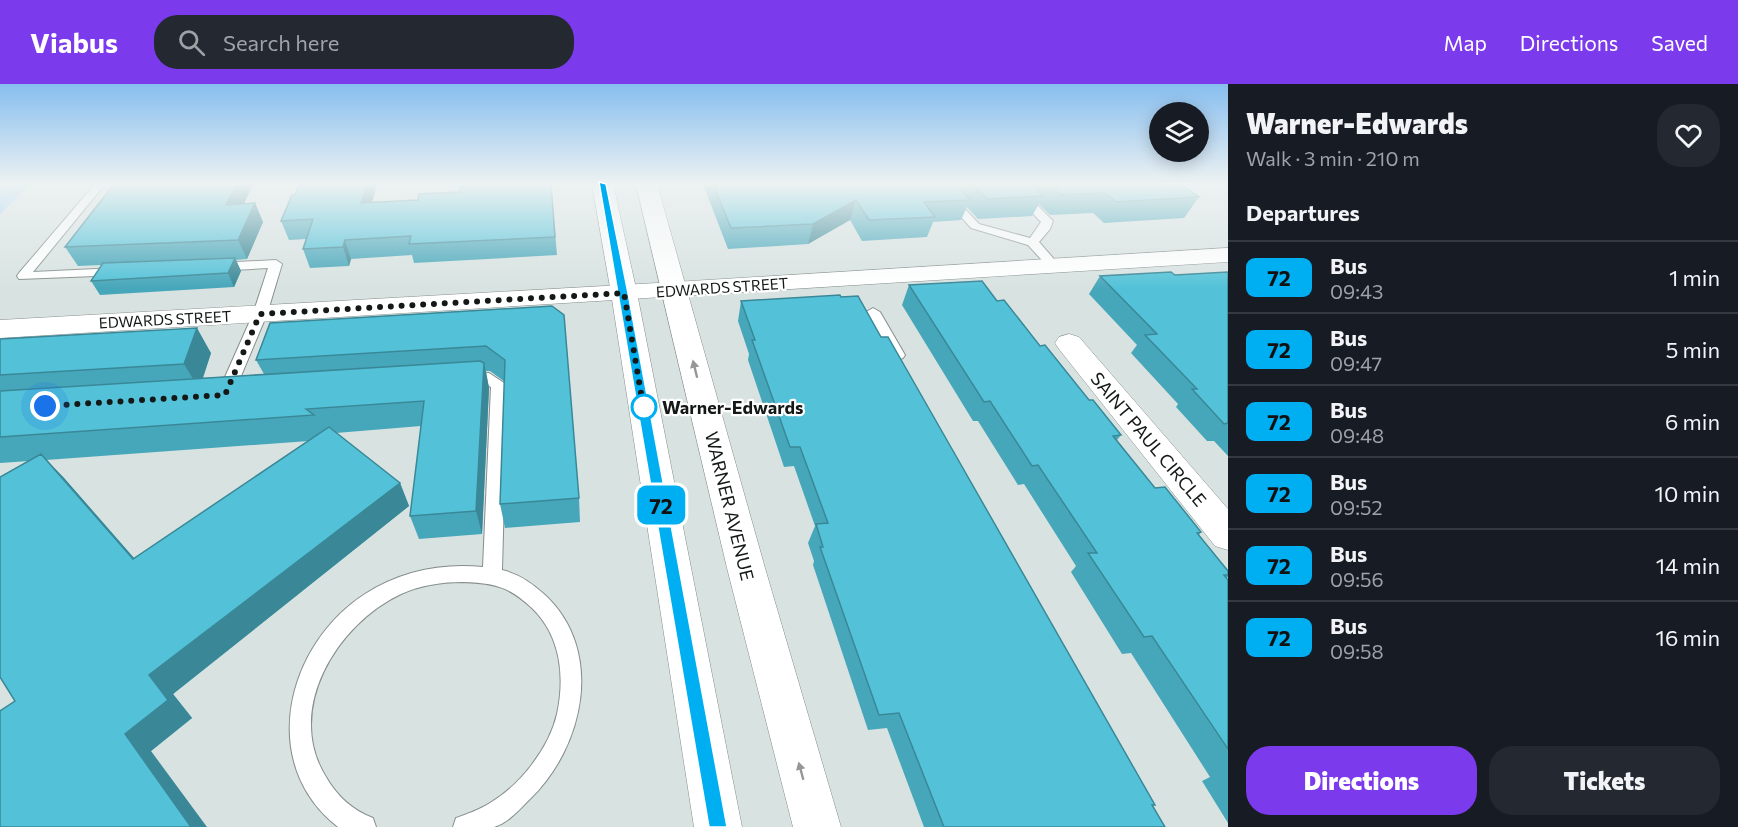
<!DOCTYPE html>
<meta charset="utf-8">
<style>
body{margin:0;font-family:Commissioner,sans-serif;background:#242831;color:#f1f3f6;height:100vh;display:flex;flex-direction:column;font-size:22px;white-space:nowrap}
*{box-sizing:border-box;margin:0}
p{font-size:20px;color:#9ea1a6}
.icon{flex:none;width:33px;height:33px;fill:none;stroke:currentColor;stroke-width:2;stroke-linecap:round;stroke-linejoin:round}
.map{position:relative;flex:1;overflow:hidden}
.sheet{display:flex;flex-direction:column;background:#171b24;width:510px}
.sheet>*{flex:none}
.badge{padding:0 12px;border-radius:9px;font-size:21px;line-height:39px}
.fabs{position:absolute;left:1149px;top:18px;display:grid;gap:12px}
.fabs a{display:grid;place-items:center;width:60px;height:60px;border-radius:50%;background:#171b24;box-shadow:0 3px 15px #0003;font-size:30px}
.you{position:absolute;width:30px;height:30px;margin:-15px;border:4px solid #fff;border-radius:50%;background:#1a73e8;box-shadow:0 0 0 9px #1a73e833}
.map>.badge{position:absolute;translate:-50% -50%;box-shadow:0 0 0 3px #fff}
h2{padding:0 18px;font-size:22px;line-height:54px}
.round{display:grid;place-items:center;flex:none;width:63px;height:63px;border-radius:24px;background:#242831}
.headline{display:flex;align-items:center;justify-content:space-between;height:102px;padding:0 18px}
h1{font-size:28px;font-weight:800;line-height:45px}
.action{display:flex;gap:12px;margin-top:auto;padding:12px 18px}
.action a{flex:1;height:69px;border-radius:24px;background:#7c3aed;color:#fff;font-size:24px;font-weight:800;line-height:69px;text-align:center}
.action a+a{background:#242831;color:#f1f3f6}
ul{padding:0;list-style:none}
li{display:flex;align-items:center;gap:18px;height:72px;padding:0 18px;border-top:2px solid #363941}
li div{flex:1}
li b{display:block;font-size:22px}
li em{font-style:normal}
li .badge{min-width:66px;font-weight:700;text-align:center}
header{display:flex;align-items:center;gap:36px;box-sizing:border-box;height:84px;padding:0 30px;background:#7c3aed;color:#fff}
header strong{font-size:28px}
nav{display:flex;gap:33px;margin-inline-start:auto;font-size:21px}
.search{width:420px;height:54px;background:#242831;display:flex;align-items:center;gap:15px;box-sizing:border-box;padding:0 21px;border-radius:24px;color:#9ea1a6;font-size:22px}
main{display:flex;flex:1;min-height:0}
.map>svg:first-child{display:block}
.water{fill:#97cefa}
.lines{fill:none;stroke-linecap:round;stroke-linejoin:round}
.lane-casing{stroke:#858e8c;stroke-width:2}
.street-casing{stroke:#858e8c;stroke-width:1}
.secondary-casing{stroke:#858e8c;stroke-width:1}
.primary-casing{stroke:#858e8c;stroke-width:1}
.lane{fill:#fff;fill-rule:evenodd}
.street{fill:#fff;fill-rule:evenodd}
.secondary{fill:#fff;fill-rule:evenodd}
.primary{fill:#fff;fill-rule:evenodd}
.wall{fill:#47a7ba;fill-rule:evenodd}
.shaded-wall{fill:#3a8897}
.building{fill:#53c2d8;stroke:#3a8897;stroke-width:1.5}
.oneway{fill:#959797}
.line{fill:#00aff2;stroke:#fff;stroke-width:1.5}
.walk{stroke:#141817;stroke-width:6;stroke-dasharray:0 10.8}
.stop-dot{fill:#fff;stroke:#00aff2;stroke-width:3}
.labels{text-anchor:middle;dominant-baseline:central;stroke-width:4.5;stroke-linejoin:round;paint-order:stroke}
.far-street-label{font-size:15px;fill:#141817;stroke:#fff}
.stop-label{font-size:18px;font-weight:bold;fill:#141817;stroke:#fff;text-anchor:start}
.street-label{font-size:18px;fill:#141817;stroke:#fff}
</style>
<header>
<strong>Viabus</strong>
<div class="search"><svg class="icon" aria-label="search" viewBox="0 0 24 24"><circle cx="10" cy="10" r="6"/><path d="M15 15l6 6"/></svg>Search here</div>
<nav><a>Map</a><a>Directions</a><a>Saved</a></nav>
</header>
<main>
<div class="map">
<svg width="1228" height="743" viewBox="0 0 1228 743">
<rect width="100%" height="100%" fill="#d8e3e1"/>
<!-- water -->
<path class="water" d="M0,100H30L0,130Z"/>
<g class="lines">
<defs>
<path id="lane" d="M95,100H105L33,188L117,184L123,188L121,191L19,195L17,192L19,189Z
M932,100H942L979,140L1030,154L1041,138L1005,100H1016L1053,137L1050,145L1039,158L1060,182L1054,186L1050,185L1028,161L971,144Z
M276,176L282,180L267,230L233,311L230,315H220L217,311L253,230L268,184L218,187L212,183L218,179Z
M873,224L880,228L905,271L903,274L898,276L893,274L866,228Z
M489,289L507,301L502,486C519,490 532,499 545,511C605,567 584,663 530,715C520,725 508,739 494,743C482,743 465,743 453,743L456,734C467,730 479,726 490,719C519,702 549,665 557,630C565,593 561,553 533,525C510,503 495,499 463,498C442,498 421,501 401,510C337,540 284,626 326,693C337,712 352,726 373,734L376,743H338C257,680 286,561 365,510C401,487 441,479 483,483L491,303C481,296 466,305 458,295L465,290Z"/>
<path id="street" d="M1069,250L1079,253L1228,425V466L1215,462L1059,265L1055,259L1059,253Z"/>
<path id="secondary" d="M1228,164V178L0,254V236L675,198Z"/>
<path id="primary" d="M592,100H613L637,209L742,743H694L611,209Z
M636,100H657L765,484L841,743H793L727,484Z"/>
</defs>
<!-- lane casing -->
<use href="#lane" class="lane-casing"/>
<!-- street casing -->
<use href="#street" class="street-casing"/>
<!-- secondary casing -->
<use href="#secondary" class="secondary-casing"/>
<!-- primary casing -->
<use href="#primary" class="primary-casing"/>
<!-- lane -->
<use href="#lane" class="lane"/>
<!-- street -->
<use href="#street" class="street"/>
<!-- secondary -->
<use href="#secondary" class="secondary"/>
<!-- primary -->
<use href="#primary" class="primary"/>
</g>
<!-- wall -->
<path class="wall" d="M253,100L244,120L255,119L263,138L247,175L236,176L241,187L234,203L100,211L91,197L102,181L78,182L65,163Z
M377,100L372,118L418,116L460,108L551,100L557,171L414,179L412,171L351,175L349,182L310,184L303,165L306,155L289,156L281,137Z
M703,100H1180L1199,113L1184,134L1104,139L1093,129L1050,131L1039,120L1032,132L978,135L967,123L961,136L933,138L927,153L862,157L850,136L808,160L728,165Z
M1228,188V372L1214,357H1207L1176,323L1178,320L1131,269L1137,261L1089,210L1100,192L1175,191Z
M909,201L997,217L1040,262L1121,351L1117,356L1155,404L1201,448L1199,451L1228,487V493L1226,494L1228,496V739L1202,697L1210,693L1131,569L1122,570L1071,488L1076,482L1024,400L1018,401L978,337H973L902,221Z
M841,213L881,253L1155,721L1152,722L1165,743H924L887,644L868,646L813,481L814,477L808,459L815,442L794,382L784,383L748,276L749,270L738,237L741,217Z
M552,222L579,414L580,438L505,444L500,420L505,298L490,287H486L489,304L482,450L419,455L410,432L421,342L336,349L400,399L409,422L173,610L192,634L151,667L15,617L29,377L0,379V255L211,269L203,294L264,290L256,276ZM309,357L134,474L64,394L46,376Z"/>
<!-- shaded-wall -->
<path class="shaded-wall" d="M237,100H253L234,140L226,121Z
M367,100H377L367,137L361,119Z
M856,116L850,136L808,160L813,140Z
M255,119L263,138L247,175L238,156Z
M345,156L351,175L349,182L343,163Z
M235,174L241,187L234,203L228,189Z
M197,244L211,269L199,305L184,280Z
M484,279L489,304L482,450L476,427Z
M41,370L64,394L154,497L133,475Z
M400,399L409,422L173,610L192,634L151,667L207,743H191L125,650L149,591Z"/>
<!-- building -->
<path class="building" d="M114,100H237L226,121L255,119L238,156L65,163Z
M300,100H367L361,119L418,116L419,110L460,108L461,100H551L555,153L409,160L411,152L345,156L343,163L303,165L313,135L281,137L292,111H295Z
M713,100H955L970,116L924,118L935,133L869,136L856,116L813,140L731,144Z
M972,100H1030L1043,112L987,115Z
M1049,100H1180L1199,113L1116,118L1105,109L1061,111Z
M235,174L228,189L91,197L103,179Z
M1171,188L1175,191L1228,188V339L1224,340L1192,305H1197L1145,251L1157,250L1100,192Z
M982,197L997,217L1004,216L1040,262L1045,261L1089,316H1093L1121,351L1113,352L1155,404L1165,403L1201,448L1197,449L1228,487V491H1224L1228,496V665L1152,552L1144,553L1088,469H1097L1038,381L1032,382L990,317L984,318L909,201Z
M840,211L841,213L858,212L881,253H888L952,365L1155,721H1152L1165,743H944L899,629L879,631L820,463H823L816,440L828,439L800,363H790L752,256H755L741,217Z
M552,222L564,231L579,414L500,420L505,276L486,262L256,276L270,239Z
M197,244L184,280L0,291V255Z
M480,277L484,279L476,427L410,432L424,317L306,325L314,331L0,353V307Z
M329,343L400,399L149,591L168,616L125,650L191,743H0V627L15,617L0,593V393L41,370L133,475Z"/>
<!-- one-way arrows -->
<defs><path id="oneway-solid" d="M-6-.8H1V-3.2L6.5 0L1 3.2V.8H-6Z" transform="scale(1.5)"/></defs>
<g class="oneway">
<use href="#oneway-solid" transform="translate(695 285) rotate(-104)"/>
<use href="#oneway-solid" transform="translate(801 687) rotate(-105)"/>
</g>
<!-- sky -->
<linearGradient id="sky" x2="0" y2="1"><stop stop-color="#87beef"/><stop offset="0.49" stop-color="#edf2f2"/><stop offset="1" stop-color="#edf2f2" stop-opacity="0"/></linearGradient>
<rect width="1228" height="204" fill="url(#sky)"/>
<!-- line -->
<path class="line" d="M599,98L606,100L628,209L727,743H709Z"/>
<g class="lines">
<!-- walk -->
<path class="walk" d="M45,322L225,311L260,230L624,209L644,327V323"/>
</g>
<!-- markers -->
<circle class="stop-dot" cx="644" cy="323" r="12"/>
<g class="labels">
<!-- far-street labels -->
<g class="far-street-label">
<text transform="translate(722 203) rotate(-4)">EDWARDS STREET</text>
<text transform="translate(165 235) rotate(-3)">EDWARDS STREET</text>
</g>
<!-- stop labels -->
<g class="stop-label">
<text x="662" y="323">Warner-Edwards</text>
</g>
<!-- street labels -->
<g class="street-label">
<text transform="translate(1149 355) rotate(50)">SAINT PAUL CIRCLE</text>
<text transform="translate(730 422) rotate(76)">WARNER AVENUE</text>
</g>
</g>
</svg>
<div class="fabs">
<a><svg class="icon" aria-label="layers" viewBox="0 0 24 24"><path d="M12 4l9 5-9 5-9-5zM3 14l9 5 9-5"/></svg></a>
</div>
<div class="you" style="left:45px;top:322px"></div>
<b class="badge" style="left:661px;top:421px;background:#00aff2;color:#111">72</b>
</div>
<section class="sheet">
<div class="headline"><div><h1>Warner-Edwards</h1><p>Walk · 3 min · 210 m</p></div><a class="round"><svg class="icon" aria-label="heart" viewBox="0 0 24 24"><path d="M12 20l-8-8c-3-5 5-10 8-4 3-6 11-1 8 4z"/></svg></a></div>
<h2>Departures</h2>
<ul>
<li><span class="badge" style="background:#00aff2;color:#111">72</span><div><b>Bus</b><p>09:43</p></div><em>1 min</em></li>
<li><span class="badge" style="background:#00aff2;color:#111">72</span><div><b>Bus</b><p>09:47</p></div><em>5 min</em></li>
<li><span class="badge" style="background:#00aff2;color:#111">72</span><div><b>Bus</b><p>09:48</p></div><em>6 min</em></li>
<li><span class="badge" style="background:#00aff2;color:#111">72</span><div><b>Bus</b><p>09:52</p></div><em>10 min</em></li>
<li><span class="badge" style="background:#00aff2;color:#111">72</span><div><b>Bus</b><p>09:56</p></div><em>14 min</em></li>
<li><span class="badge" style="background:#00aff2;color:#111">72</span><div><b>Bus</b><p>09:58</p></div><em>16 min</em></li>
</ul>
<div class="action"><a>Directions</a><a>Tickets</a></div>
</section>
</main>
